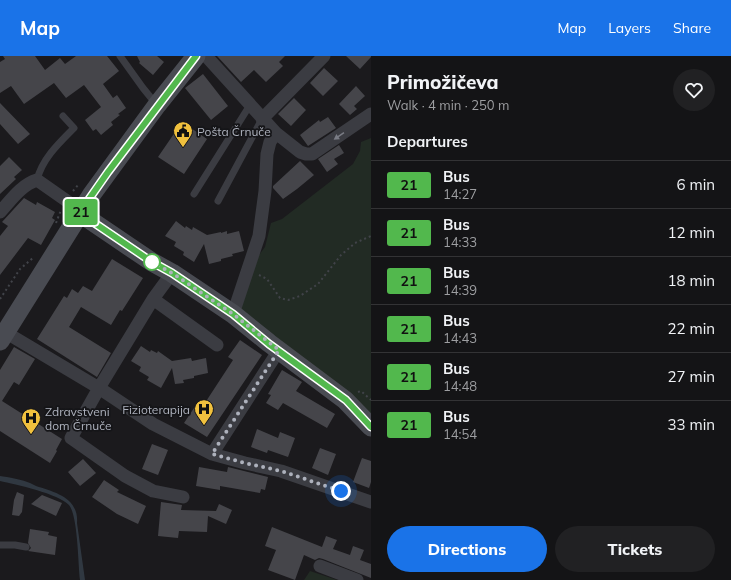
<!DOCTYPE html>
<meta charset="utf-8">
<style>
body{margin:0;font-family:Mulish,sans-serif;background:#212123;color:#f1f3f6;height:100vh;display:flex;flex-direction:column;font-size:15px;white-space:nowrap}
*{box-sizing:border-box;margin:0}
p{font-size:13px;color:#9d9ea1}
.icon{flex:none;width:22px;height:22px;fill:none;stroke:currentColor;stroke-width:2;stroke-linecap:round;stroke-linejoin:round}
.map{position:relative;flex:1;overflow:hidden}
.side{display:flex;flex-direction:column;background:#141416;width:360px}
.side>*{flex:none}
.badge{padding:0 8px;border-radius:3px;font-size:14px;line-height:26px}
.you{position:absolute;width:20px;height:20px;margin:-10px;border:3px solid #fff;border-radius:50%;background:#1a73e8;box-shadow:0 0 0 6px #1a73e833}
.map>.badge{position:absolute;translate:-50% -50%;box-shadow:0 0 0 2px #fff}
h2{padding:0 16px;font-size:15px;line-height:36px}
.round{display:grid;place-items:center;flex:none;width:42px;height:42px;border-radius:21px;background:#212123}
.overview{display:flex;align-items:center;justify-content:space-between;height:68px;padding:0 16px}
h1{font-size:19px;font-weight:800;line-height:30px}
.action{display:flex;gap:8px;margin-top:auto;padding:8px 16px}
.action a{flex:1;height:46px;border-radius:24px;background:#1a73e8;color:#fff;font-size:16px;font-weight:800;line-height:46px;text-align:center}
.action a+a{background:#212123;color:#f1f3f6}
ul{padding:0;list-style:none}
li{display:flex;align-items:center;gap:12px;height:48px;padding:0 16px;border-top:1px solid #333335}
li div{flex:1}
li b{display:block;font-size:15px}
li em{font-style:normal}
li .badge{min-width:44px;font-weight:700;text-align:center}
header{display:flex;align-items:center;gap:24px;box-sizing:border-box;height:56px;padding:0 20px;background:#1a73e8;color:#fff}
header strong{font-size:19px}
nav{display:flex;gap:22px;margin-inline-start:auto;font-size:14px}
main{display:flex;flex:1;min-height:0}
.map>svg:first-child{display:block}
.green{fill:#222b24}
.water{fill:#303841}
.building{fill:#45454a}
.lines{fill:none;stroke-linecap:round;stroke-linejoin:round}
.path{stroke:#414349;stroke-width:2;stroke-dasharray:2 3;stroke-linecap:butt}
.lane{stroke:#3b3c42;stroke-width:7}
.street{stroke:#3b3c42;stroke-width:13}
.secondary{stroke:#494b52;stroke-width:19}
.oneway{fill:#7a7c85}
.line-casing{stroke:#fff;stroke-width:9}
.line{stroke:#52b84d;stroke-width:6}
.walk{stroke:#adb1bc;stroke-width:4;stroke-dasharray:0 7.2}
.stop-dot{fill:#fff;stroke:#52b84d;stroke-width:2}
.labels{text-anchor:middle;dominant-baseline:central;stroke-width:3.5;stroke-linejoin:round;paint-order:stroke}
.poi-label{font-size:12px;fill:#adb1bc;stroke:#151518;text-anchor:start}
</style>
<header>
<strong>Map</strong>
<nav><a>Map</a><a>Layers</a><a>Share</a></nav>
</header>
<main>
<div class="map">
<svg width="371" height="524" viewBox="0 0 371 524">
<rect width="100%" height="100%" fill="#1b1a1d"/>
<!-- green -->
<path class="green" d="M371,82V359L240,252L259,199L265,191L271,167L282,163L353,108L360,95L361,86Z
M310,515L337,524H304Z"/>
<!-- water -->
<path class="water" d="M0,420C7,421 24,424 30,427C32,428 34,429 36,430C55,436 79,442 77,467L85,524H80C78,508 78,460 69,449C59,438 15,428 0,425Z"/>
<!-- building -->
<path class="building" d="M3,0H35L45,14L60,2L65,8L76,0H107L119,15L103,28L113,42L117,39L126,52L118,58L120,59L111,66L113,69L101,79L96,73L93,75L85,64L101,51L84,29L66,42L54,27L24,48L11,30L0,37V6L5,3Z
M137,0H157L164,6L153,19L139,7L140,6Z
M217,0H285L279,6L283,10L266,26L254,14L241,26Z
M346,0H371V1L360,13Z
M324,12L338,25L323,40L310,27Z
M203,18L228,50L211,64L185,32Z
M356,30L365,40L354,50L357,53L350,59L339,48Z
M294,42L306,54L291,70L278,58Z
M0,47L30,78L18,88L0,68Z
M328,61L336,72L308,90L300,79L319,64L320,66Z
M182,66L207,83L184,118L158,101Z
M339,89L344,97L334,103L338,108L327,116L318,103Z
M9,101L22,114L14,121L16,123L0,138V110Z
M300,105L314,119L297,133L283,143L273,132V130Z
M24,142L36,149L37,146L55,156L52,162L55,164L41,189L28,182L0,219V180L8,170L2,166Z
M176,165L185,172L186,170L192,174L193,171L207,179L221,176V177L227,175V178L239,175L244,195L232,198L233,200L221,203V205L209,208L204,188L194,206L183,199L184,196L174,190L176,186L165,180Z
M112,203L143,222L122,255L120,254L111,269L81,251L69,271L111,297L97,321L37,283L64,240L67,242L72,233L78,237L83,230L92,235Z
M240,284L262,299L207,381L184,367L196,349L201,353L233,304L228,301Z
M141,290L150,296L151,294L157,297L158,295L172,305L191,302L192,305L206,302L208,317L194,320V322L183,324L184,327L175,328L172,312L161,332L147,324L149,321L139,315L141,311L131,305Z
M14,291L35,303L19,329L14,326L2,345L62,383L56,394L57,395L50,407L0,375V314Z
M282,314L302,326L296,335L335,358L327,372L283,347L278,354L266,347L271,339L268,338Z
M257,373L278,382L280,376L295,382L288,401L268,394L267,397L251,391Z
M152,388L168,394L158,419L142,413Z
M320,392L336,398L328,419L312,412Z
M362,402L371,405V426L369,432L353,426Z
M83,403L96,417L80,430L68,416Z
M199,411L227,416L228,411L268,421L265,434L261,433L260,437L220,430V434L196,430Z
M104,424L119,434L117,436L146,450L138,468L117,458L92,441Z
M17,436L24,439L22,456L19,460L12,459L14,444Z
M42,439L62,447L56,460L31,448Z
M161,446L182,449L181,454L216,455L219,448L232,454L226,468L208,460L207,476L179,475L178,482L158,480Z
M272,471L322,491L326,480L337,484L333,493L350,499L353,490L364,494L360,504L371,508V522L323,503L319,502L315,504L304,499L295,524L268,514L276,494L265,490Z
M30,473L49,476L48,479L57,481L55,499L28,495L31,492L28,487Z"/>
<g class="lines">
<!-- path -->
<path class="path" d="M73,135L79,128
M56,167L61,154
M259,219L267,223L280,242L288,244L300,240L318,228L341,199L355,187L371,180
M0,243L20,213L34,201
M358,336L361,335L371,344"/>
<!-- lane -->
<path class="lane" d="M120,0L143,32L156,48
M37,124C42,103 59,87 74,72L63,60
M194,138L250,49
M218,145L262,63
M0,489H15L26,491"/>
<!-- street -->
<path class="street" d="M206,0L276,77L300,96L306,98H312L371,58
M262,63L324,0
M0,156C11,144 21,129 37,124L67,145L80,156
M172,217L153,243L99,332L71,382L125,420L153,435L183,441
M153,243L217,289
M233,258L259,180L265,135L267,98L270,86L276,77
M5,276L99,332L153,368L212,398L245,407L281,415L371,446
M212,398L279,294
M320,510L357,524"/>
<!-- secondary -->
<path class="secondary" d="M80,156L90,164L152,206L172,217L233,258L269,287L345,344L371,371
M0,285L92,138L157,49L196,0"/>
</g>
<!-- one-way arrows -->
<defs><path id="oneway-solid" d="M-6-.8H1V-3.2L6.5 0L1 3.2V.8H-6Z"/></defs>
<use class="oneway" href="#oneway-solid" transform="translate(339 80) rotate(146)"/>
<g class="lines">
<defs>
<path id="line" d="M196,0L108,116L80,156L90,164L152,206L172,217L233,258L269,288L346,344L371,371"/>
</defs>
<!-- line casing -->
<use href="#line" class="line-casing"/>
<!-- line -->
<use href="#line" class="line"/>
<!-- walk -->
<path class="walk" d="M152,206L172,217L233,258L279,294L212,398L245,407L281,415L341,435"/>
</g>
<!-- icons -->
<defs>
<symbol id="civic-pin" viewBox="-11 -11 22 30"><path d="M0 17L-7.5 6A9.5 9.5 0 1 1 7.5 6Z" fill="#f1c13e" stroke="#151518"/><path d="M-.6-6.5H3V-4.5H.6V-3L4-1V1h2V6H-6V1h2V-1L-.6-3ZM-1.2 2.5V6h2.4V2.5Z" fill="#111"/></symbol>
<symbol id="hospital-pin" viewBox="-11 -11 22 30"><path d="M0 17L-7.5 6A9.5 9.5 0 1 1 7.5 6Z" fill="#f1c13e" stroke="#151518"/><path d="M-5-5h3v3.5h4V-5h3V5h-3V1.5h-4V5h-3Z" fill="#111"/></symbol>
</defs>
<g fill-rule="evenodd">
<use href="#civic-pin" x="172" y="64" width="22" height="30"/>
<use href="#hospital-pin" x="193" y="342" width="22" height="30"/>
<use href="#hospital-pin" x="20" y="351" width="22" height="30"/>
</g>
<!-- markers -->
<circle class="stop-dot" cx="152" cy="206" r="8"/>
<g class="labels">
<!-- poi labels -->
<g class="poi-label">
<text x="197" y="75">Pošta Črnuče</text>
<text x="190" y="353" text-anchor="end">Fizioterapija</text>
<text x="45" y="355">Zdravstveni<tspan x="45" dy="14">dom Črnuče</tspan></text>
</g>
</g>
</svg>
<div class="you" style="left:341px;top:435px"></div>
<b class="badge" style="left:81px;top:156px;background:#52b84d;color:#111">21</b>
</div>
<section class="side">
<div class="overview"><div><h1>Primožičeva</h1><p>Walk · 4 min · 250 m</p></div><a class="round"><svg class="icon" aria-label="heart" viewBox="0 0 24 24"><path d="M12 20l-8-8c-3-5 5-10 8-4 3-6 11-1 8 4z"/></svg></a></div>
<h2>Departures</h2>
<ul>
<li><span class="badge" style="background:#52b84d;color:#111">21</span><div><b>Bus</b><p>14:27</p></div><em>6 min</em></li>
<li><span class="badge" style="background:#52b84d;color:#111">21</span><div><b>Bus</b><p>14:33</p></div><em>12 min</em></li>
<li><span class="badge" style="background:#52b84d;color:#111">21</span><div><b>Bus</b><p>14:39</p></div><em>18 min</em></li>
<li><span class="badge" style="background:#52b84d;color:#111">21</span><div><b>Bus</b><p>14:43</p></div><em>22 min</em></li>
<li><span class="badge" style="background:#52b84d;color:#111">21</span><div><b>Bus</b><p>14:48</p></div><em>27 min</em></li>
<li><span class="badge" style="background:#52b84d;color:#111">21</span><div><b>Bus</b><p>14:54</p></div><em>33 min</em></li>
</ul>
<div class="action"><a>Directions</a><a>Tickets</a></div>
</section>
</main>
